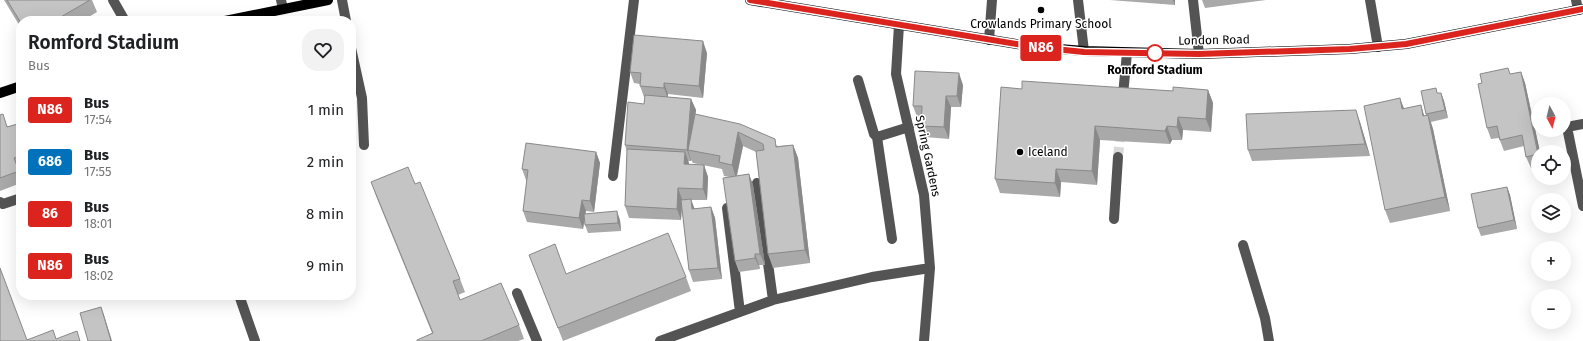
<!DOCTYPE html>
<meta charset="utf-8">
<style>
body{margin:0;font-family:"Fira Sans",sans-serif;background:#f2f2f2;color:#202124;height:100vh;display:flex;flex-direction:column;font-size:15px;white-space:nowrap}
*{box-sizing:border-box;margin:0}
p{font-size:13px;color:#757577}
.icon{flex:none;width:22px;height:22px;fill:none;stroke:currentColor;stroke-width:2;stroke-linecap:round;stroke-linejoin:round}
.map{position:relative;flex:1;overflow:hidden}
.drawer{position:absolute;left:16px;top:16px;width:340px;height:284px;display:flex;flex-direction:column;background:#fff;border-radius:16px;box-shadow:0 4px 16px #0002}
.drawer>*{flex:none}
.badge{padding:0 8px;border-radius:3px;font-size:14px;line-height:26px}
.needle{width:26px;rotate:173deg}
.tools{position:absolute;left:1531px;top:97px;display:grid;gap:8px}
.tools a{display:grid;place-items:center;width:40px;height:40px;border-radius:50%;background:#fff;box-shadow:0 4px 16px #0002;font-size:20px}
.map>.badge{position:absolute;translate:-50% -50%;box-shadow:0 0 0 2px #fff}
.round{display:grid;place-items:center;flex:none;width:42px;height:42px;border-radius:16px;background:#f2f2f2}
.headline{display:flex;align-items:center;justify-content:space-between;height:68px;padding:0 12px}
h1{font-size:19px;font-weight:600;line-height:30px}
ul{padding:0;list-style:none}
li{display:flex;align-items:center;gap:12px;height:52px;padding:0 12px}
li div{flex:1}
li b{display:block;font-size:15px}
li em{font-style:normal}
li .badge{min-width:44px;font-weight:700;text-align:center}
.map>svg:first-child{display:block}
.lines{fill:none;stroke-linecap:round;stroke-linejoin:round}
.minor-tunnel{stroke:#d9d9d9;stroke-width:10;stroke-dasharray:10 5;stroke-linecap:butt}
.minor{stroke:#545454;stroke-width:10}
.major{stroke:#000;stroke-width:10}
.wall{fill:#a9a9a9}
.shaded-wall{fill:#898989}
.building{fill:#c4c4c4;stroke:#898989}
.line-casing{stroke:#fff;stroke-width:9}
.line{stroke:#dc241f;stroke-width:6}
.poi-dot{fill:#000;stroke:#fff;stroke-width:1.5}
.stop-dot{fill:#fff;stroke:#dc241f;stroke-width:2}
.labels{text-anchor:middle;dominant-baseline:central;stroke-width:3;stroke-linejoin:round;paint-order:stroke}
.poi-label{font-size:12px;fill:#000;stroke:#fff}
.street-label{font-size:12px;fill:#000;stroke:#fff}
.stop-label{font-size:12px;font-weight:bold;fill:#000;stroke:#fff}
</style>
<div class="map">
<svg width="1583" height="341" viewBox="0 0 1583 341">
<rect width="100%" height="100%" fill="#fff"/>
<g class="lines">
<!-- minor-tunnel -->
<path class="minor-tunnel" d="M1118,157L1121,129"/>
<!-- minor -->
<path class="minor" d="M113,0L125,21
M281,0L283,9
M342,0L346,21
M1078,0L1084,51
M1193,0L1199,54
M1370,0L1378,47
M1576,0L1578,10
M899,25L896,74L924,195L930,268L924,341
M989,40L992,0
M351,48L362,98L364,145
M858,80L874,134L877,137L909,127
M1123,95L1127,53
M1583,124L1567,127L1583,206
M877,137L892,239
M613,176L634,0
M757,183L773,300
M0,202L3,204L21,198
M727,208L740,312
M1114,219L1118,157
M1243,245L1265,318L1269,341
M517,293L537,341
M239,295L255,341
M660,341L773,300L872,277L930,268"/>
<!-- major -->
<path class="major" d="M750,0L1035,47L1084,51L1199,54L1350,49L1406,44L1583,9
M225,21L328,0
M0,93L21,86"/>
</g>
<!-- wall -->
<path class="wall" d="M4,0H92L97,12L82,21H21V28Z
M1110,0H1175V5Z
M1202,0H1266L1205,8Z
M707,53L703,98L668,94V97L691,99L696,110L695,114L778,146L793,145L798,158L810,263L773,268L768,254L756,152L743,146L737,176L749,174L753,185L765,265H759L760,269L739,272L735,261L730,177L724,176L722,169L693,163L691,160V161H688L689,165H704L708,177L707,200H691L694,209L711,207L715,218L722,279L693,282L689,270L682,209L681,220L629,218L625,206L627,152L625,145L644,104L645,97H644L640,86V84L634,83L630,72Z
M1521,72L1525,83L1540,152H1538V166L1531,168L1526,157L1524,146L1504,151L1499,138L1491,139L1487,128L1510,74Z
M963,85L961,107H951L949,139L925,137L921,126V117H917L913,106Z
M1022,89L1173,91L1208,90L1213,103L1211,132L1183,130L1182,140H1172L1170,144L1100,140L1097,185L1061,182L1060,197L1000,193L995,179Z
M1438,93H1441L1444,101L1448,118L1431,122L1433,129L1450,211L1390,223L1385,210L1404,109L1421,105L1424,116H1426V114Z
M0,115L8,127L21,123V168L18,169L21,178V183L0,191Z
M1360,122L1370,156L1252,161L1248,150Z
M596,152L600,163L594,212L586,211L585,214L620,220L621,231L588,233L585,225L584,221L583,229L527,222L523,211L527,181L526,180L522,169Z
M371,182L415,184L460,279L465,292L458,295L460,300L519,325L524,339L518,341H417L432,333L376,196Z
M1507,187L1510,195L1517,229L1481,236L1478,228Z
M529,255L566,274L686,277L691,291L563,341Z"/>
<!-- shaded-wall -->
<path class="shaded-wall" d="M1173,0H1175V5Z
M703,41L707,53L703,98L699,86Z
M1521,72L1525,83L1540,152H1538Z
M959,73L963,85L961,107L957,96Z
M664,83L668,94V99L664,88Z
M1208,90L1213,103L1211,132L1206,119Z
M1441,93L1444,101L1448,118L1445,110Z
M946,96L951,107L949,139L944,127Z
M1400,98L1405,111L1402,109Z
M691,99L696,110L692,151L688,150L691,160V161L687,150Z
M1421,105L1425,119L1423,116Z
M1356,110L1360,122L1370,156L1365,144Z
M1428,115L1433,129L1450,211L1445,197Z
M1178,117L1183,130L1182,140L1177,127Z
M1095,126L1100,140L1097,185L1092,171Z
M1167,126L1172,140L1170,144L1165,131Z
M738,132L743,146L736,178L732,165Z
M793,145L798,158L810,263L805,250Z
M596,152L600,163L594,212L590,201Z
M685,152L689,163V176L684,164Z
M704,165L708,177L707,200L703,189Z
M1056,169L1061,182L1060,197L1055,183Z
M749,174L753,185L765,265L760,254Z
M1507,187L1510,195L1517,229L1514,220Z
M678,188L682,199L681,220L677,209Z
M691,199L695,210L692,209Z
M582,200L586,211L583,229L579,218Z
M711,207L715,218L722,279L718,268Z
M617,211L620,220L621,231L618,223Z
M755,254L759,265L760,269L755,258Z
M101,307L104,315L112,341H111Z"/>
<!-- building -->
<path class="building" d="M7,0H90L54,21H21V23Z
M634,35L703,41L699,86L664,83V88L640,86L641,73L630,72Z
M1508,68L1510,74L1521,72L1538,154L1526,157L1522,135L1500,140L1497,126L1487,128L1478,84L1482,83L1480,74Z
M915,71L959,73L957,96H946L944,127L921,126L922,106H913Z
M1022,81L1173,91V87L1208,90L1206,119L1178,117L1177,127L1167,126L1165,131L1095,126L1092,171L1056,169L1055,183L995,179L1001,87L1022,89Z
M1436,88L1437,93H1441L1445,110L1426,114L1421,91Z
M645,95L691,99L687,150L625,145L628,102L644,104Z
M1400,98L1402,109L1421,105L1423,116L1428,115L1445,197L1385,210L1364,106Z
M1356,110L1365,144L1248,150L1246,114Z
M3,114L7,127L21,123V156L14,158L19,171L0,178V115Z
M695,114L740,124L775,139L776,147L793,145L805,250L768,254L756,151L764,150L763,144L738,132L732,165L719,162L720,156L688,150Z
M526,143L596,152L590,201L582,200L579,218L523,211L528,170L522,169Z
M627,149L685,152L684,164L704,165L703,189L678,188L677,209L625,206Z
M408,167L415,184L420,182L460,279L453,281L460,300L501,283L519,325L481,341H417V340L433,333L371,182Z
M749,174L760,254H755V258L735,261L723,178Z
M1507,187L1514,220L1478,228L1471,194Z
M691,199L692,209L711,207L718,268L689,270L681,200Z
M617,211L618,223L585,225L584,214Z
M668,233L686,277L558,328L529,255L555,244L566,274Z
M0,268L27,340L53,330L56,339L77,331L80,341H0Z
M101,307L111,341H88L80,313Z"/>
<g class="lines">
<defs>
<path id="line" d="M750,0L1035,47L1084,52L1199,54L1350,49L1406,44L1583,9"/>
</defs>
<!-- line casing -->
<use href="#line" class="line-casing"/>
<!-- line -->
<use href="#line" class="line"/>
</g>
<!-- markers -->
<g class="poi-dot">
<circle cx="1041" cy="10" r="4"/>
<circle cx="1020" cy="152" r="4"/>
</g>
<circle class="stop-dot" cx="1155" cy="53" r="8"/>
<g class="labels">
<!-- poi labels -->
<g class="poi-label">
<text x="1041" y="24">Crowlands Primary School</text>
<text x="1028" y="152" text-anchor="start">Iceland</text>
</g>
<!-- street labels -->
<g class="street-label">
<text transform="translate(1214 40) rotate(-1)">London Road</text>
<text transform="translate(928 156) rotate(78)">Spring Gardens</text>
</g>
<!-- stop labels -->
<g class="stop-label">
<text x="1155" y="70">Romford Stadium</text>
</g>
</g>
</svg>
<div class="tools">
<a><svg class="needle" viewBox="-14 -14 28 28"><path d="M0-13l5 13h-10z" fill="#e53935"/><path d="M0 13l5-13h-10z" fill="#757577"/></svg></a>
<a><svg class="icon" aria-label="locate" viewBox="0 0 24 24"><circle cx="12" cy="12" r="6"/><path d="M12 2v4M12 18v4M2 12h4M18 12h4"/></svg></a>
<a><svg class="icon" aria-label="layers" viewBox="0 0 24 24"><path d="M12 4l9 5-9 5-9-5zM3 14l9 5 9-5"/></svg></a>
<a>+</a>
<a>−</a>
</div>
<b class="badge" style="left:1041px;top:48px;background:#dc241f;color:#fff">N86</b>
<section class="drawer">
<div class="headline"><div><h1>Romford Stadium</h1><p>Bus</p></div><a class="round"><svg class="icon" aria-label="heart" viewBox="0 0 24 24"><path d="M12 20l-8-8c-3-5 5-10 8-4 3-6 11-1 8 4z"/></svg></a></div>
<ul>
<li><span class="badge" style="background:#dc241f;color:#fff">N86</span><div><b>Bus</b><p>17:54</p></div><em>1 min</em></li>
<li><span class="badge" style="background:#0072bc;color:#fff">686</span><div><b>Bus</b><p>17:55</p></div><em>2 min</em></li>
<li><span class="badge" style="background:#dc241f;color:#fff">86</span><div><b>Bus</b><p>18:01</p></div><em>8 min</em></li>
<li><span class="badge" style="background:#dc241f;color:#fff">N86</span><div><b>Bus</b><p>18:02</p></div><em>9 min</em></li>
</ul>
</section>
</div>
